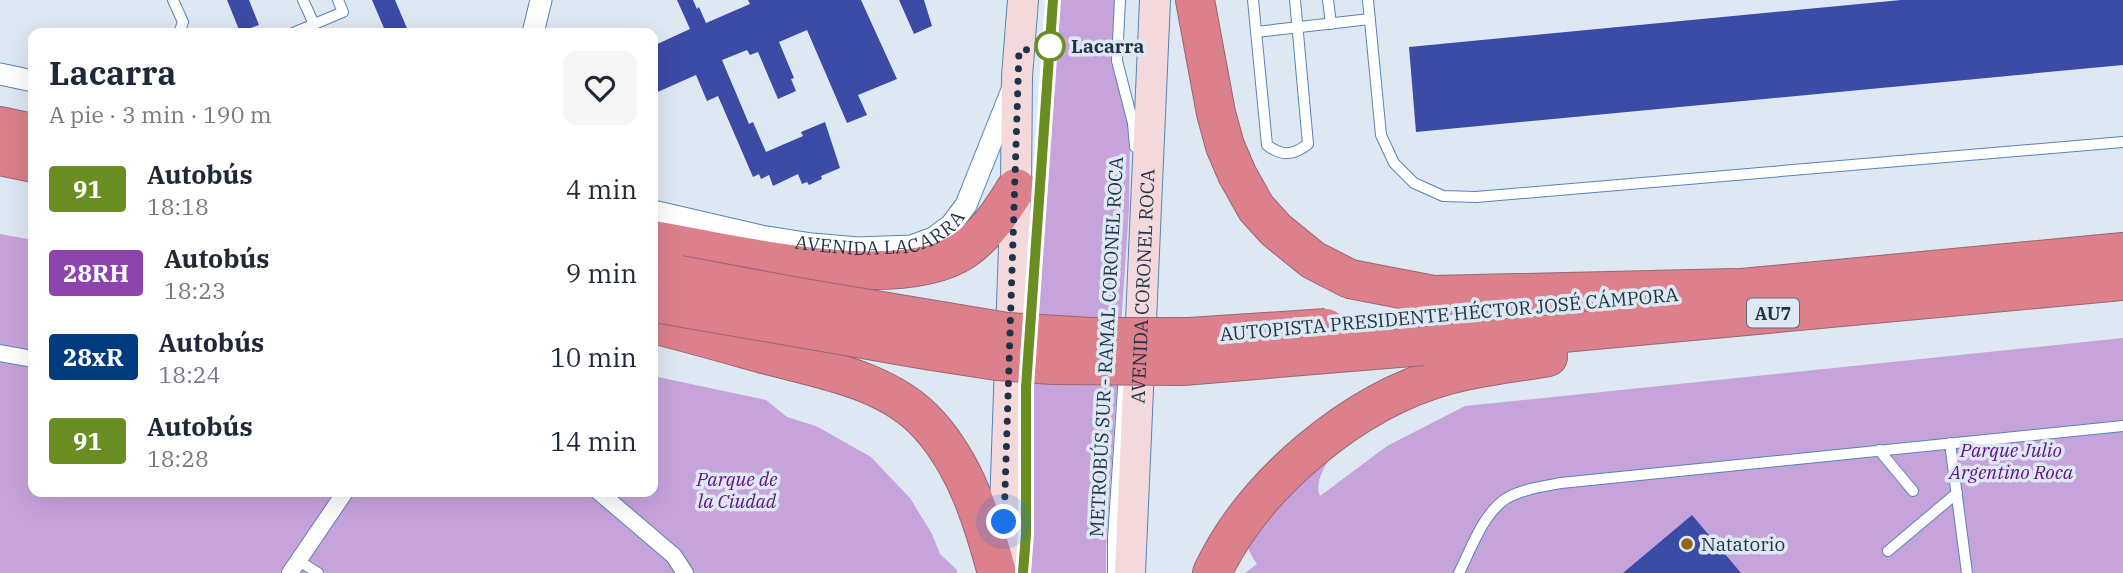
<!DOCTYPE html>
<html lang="es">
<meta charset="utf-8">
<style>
body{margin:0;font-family:"IBM Plex Serif",serif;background:#f6f6f7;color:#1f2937;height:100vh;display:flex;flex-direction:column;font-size:26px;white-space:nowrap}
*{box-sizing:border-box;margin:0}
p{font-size:23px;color:#747a83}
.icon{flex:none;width:38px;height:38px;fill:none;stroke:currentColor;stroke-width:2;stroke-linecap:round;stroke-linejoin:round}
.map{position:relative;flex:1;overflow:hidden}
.side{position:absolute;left:28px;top:28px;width:630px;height:469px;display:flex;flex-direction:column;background:#fff;border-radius:14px;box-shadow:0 7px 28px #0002}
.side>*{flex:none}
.badge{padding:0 14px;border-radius:5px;font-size:24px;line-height:46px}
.you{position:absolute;width:35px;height:35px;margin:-18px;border:5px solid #fff;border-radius:50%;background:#1a73e8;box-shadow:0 0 0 10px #1a73e833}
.map>.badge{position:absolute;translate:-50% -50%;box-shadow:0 0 0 4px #fff}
.round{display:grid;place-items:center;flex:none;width:74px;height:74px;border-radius:14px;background:#f6f6f7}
.head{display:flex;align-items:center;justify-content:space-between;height:119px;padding:0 21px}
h1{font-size:33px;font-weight:700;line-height:52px}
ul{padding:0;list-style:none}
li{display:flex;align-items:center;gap:21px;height:84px;padding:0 21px}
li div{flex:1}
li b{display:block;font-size:26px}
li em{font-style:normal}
li .badge{min-width:77px;font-weight:700;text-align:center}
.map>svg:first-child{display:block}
.green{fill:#c7a3dc}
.building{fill:#3c4ba5}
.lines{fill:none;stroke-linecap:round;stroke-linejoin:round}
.service-casing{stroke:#5684b7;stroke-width:12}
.pedestrian-casing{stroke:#5684b7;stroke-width:18}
.minor-casing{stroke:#5684b7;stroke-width:23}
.secondary-casing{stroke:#5684b7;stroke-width:32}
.motorway-casing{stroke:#9a6574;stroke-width:40}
.service{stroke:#fff;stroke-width:10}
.pedestrian{stroke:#fff;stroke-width:16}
.minor{stroke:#fff;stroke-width:21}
.secondary{stroke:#f4d9dc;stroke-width:30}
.motorway{stroke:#dc808b;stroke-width:38}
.motorway-bridge-casing{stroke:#9a6574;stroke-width:40;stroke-linecap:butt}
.motorway-bridge{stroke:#dc808b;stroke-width:38}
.line-casing{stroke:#fff;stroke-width:16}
.line{stroke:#6b8e23;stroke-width:10}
.walk{stroke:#1f3348;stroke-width:7;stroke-dasharray:0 12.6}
.stop-dot{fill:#fff;stroke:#6b8e23;stroke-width:3.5}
.poi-dot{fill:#966416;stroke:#dee8f3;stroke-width:2.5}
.labels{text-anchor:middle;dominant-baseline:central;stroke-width:7;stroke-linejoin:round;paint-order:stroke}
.shield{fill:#dee8f3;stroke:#58697b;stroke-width:2}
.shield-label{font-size:18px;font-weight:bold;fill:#1f3348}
.stop-label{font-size:19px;font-weight:bold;fill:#1f3348;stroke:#dee8f3;text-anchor:start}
.street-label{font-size:19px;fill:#1f3348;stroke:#dee8f3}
.park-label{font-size:19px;font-style:italic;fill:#641586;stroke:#dee8f3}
.poi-label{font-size:19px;fill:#1f3348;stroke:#dee8f3;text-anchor:start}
</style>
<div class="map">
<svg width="2123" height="573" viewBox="0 0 2123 573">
<rect width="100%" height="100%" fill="#dee8f3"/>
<!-- green -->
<path class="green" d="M1059,0H1123L1121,77L1130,138L1129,209L1106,548V573H1028L1032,392Z
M0,234L33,240V492H653V376L766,400L787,417L816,426L871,457L910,498L932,534L940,554L957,570V573H0Z
M2123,338V573H1245L1257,564C1250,554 1246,547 1248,534C1250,514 1310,474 1328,461C1322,472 1315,484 1320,496L1387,446L1465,406Z"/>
<!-- building -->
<path class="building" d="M227,0H249L259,25L240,32Z
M372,0H395L409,33H386Z
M677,0H693L697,9L699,7L706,23L750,4L748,0H861L897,79L858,95L867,115L847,123L807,30L779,42L794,78L791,79L796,91L778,99L758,52L750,55L747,50L722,60L749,124L753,122L766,152L803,136L801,132L825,122L840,168L821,176L822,179L809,185L807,182L802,184L798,174L773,186L769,175L761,179L759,174L753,177L718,96L707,101L696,75L653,94V46L690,29Z
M899,0H924L932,26L914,34Z
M1901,0H2123V65L1416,132L1409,47Z
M1692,515L1741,573H1623Z"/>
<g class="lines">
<defs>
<path id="service" d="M173,0L183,22L179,33
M303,0L314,24
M1120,0L1117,61L1133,123L1135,147
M1253,0L1267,145C1282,157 1294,155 1308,144L1295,0
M1328,0L1331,24
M1368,0L1381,135L1394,163L1414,183L1443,196L1476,197L2123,142
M1256,32L1370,19
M293,33L343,12L338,0
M1030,325L1053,0
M1950,443L1967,573
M1879,450L1913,491
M1888,551L1957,493
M299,561L318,573
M1023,573L1027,369
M1113,573V538L1124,373
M1459,573C1471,549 1483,513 1507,498C1523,489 1544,486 1561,483L2123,426"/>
<path id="pedestrian" d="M0,353L33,359
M599,492L674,556L685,573
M290,573L345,492"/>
<g id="minor">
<path d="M533,33L541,0"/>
<path d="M0,74L33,81"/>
<path id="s1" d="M653,211L761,236L812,244L858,248L911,246L933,238L951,225L966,205L1012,90"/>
</g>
<g id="secondary">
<path d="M1003,566L1016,188L1017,76L1023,0"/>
<path id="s2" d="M1130,573L1155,0"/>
</g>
<path id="motorway" d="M1195,0L1216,113L1225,146L1237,174L1256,208L1276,230L1313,260L1350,279L1433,295L1734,288
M0,126L33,133
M0,156L33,163
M653,240C730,253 898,295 964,250C986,235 1002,211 1016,188
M653,269L680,275
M1710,291L2123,252
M653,324C692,334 731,345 771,356C825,370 890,381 929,425C966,466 983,521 997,573
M1423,346L2123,281
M1212,573C1254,484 1353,401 1448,375C1480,366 1515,363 1548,357"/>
</defs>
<!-- service casing -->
<use href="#service" class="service-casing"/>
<!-- pedestrian casing -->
<use href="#pedestrian" class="pedestrian-casing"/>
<!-- minor casing -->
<use href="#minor" class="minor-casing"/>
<!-- secondary casing -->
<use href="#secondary" class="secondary-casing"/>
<!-- motorway casing -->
<use href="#motorway" class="motorway-casing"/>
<!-- service -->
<use href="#service" class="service"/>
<!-- pedestrian -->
<use href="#pedestrian" class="pedestrian"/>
<!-- minor -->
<use href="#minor" class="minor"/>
<!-- secondary -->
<use href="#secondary" class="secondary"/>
<!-- motorway -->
<use href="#motorway" class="motorway"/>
<defs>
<path id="motorway-bridge" d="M680,275L803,298L1007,332L1091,337H1189L1326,328
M661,304L926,350L997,361L1053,365L1183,366L1423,346"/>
</defs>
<!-- motorway-bridge casing -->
<use href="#motorway-bridge" class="motorway-bridge-casing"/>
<!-- motorway-bridge -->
<use href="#motorway-bridge" class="motorway-bridge"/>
</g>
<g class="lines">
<defs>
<path id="line" d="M1023,573L1026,534V387L1053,0"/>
</defs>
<!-- line casing -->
<use href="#line" class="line-casing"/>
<!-- line -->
<use href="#line" class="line"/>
<!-- walk -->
<path class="walk" d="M1004,522L1019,51L1050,46"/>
</g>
<!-- markers -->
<circle class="stop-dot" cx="1050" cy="46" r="14"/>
<circle class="poi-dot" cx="1687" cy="544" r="7"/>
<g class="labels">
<!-- shield labels -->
<rect class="shield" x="1747" y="298.5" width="52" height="29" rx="5"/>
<g class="shield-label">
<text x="1773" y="313">AU7</text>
</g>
<!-- stop labels -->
<g class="stop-label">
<text x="1071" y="46">Lacarra</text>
</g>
<!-- street labels -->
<g class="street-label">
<text stroke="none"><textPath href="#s1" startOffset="234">AVENIDA LACARRA</textPath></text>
<text stroke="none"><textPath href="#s2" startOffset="287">AVENIDA CORONEL ROCA</textPath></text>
<text transform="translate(1449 314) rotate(-5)">AUTOPISTA PRESIDENTE HÉCTOR JOSÉ CÁMPORA</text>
<text transform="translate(1106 347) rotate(-87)">METROBÚS SUR - RAMAL CORONEL ROCA</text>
</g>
<!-- park labels -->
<g class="park-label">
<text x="2011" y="450">Parque Julio<tspan x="2011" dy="22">Argentino Roca</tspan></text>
<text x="737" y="479">Parque de<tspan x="737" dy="22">la Ciudad</tspan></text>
</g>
<!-- poi labels -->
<g class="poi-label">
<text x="1701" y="544">Natatorio</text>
</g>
</g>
</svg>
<div class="you" style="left:1004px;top:522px"></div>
<section class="side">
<div class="head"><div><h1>Lacarra</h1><p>A pie · 3 min · 190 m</p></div><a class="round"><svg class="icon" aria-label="heart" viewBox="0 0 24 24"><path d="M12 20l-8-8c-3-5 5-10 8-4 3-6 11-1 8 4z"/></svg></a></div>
<ul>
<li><span class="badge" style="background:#6b8e23;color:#fff">91</span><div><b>Autobús</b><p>18:18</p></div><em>4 min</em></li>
<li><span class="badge" style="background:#8e44ad;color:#fff">28RH</span><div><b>Autobús</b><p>18:23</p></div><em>9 min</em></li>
<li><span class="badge" style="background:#003b80;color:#fff">28xR</span><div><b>Autobús</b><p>18:24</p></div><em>10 min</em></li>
<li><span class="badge" style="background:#6b8e23;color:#fff">91</span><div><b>Autobús</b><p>18:28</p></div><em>14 min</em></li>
</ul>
</section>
</div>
